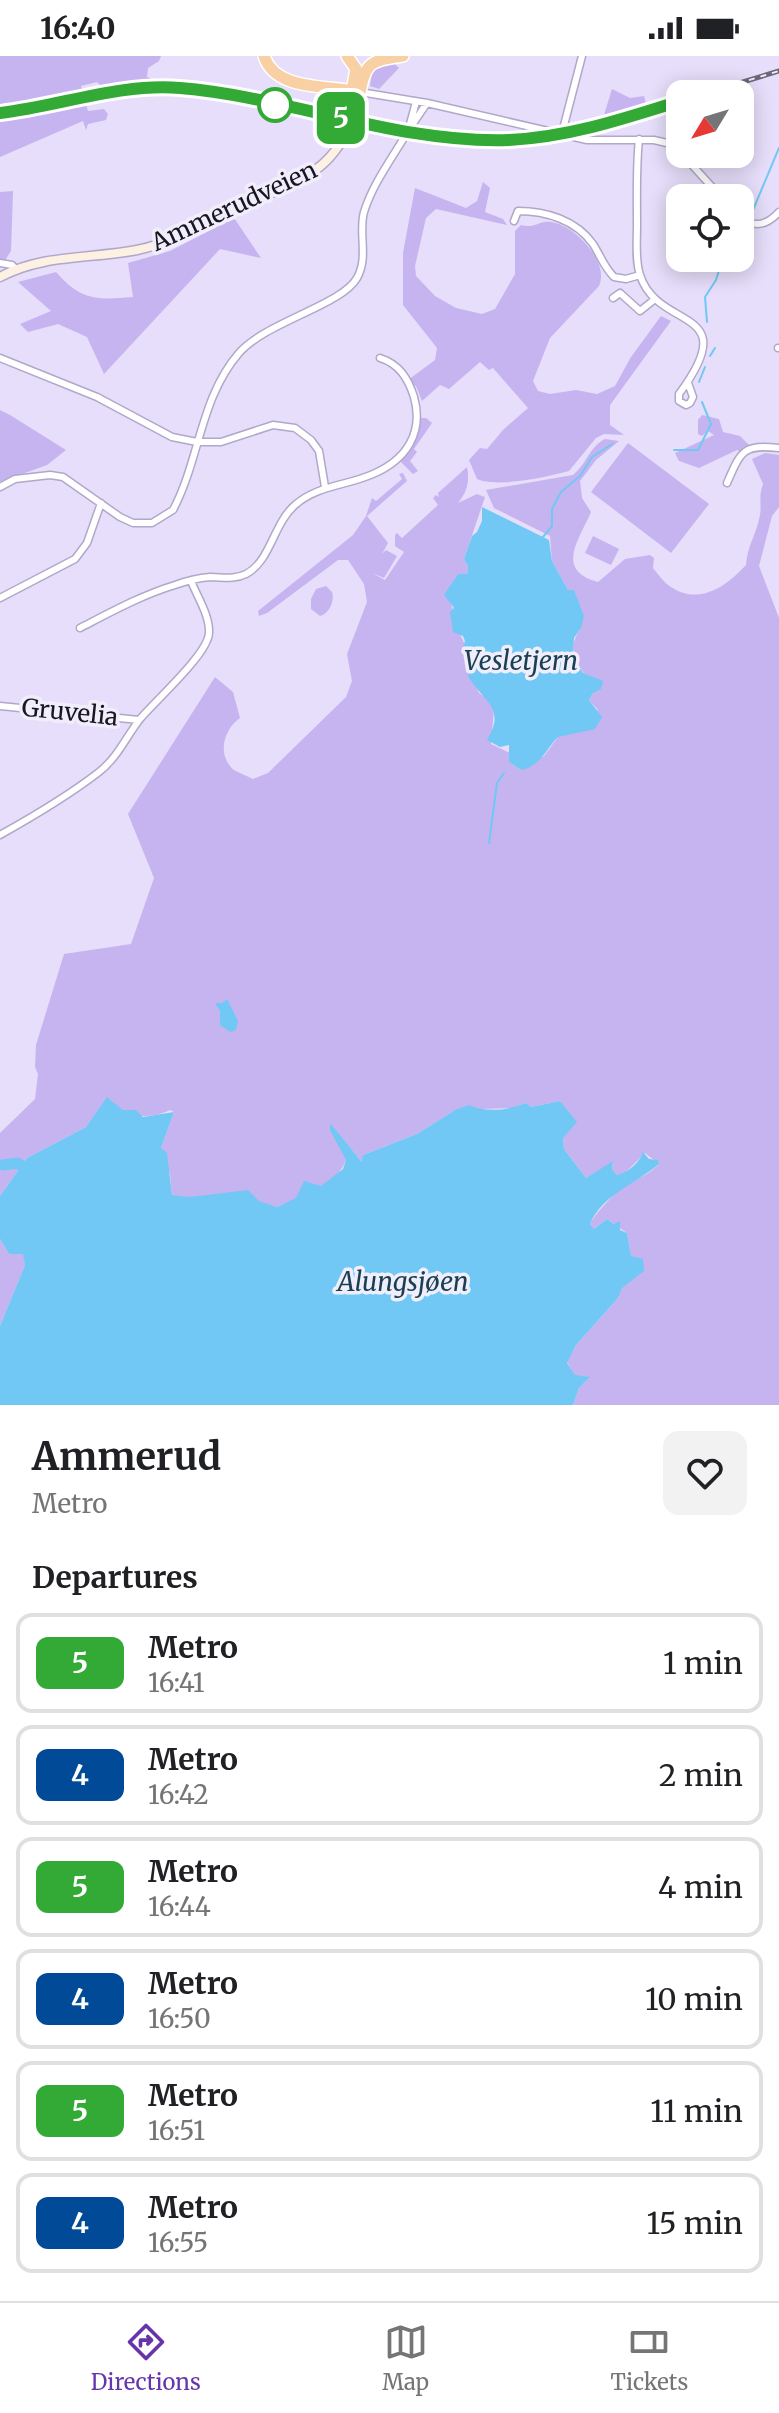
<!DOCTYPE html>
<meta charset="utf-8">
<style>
body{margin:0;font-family:Merriweather,serif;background:#f2f2f2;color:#202124;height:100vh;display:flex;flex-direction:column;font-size:30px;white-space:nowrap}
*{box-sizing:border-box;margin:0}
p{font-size:26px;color:#757577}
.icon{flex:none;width:44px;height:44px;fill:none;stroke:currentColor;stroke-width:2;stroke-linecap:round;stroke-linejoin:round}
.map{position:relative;height:1349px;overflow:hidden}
.sheet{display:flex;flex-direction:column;background:#fff;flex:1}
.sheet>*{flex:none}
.badge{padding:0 16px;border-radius:12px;font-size:28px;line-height:52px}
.needle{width:52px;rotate:232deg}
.tools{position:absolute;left:666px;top:24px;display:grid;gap:16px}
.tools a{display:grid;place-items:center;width:88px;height:88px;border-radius:16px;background:#fff;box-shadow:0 4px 20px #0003;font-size:40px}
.map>.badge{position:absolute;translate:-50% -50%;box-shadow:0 0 0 4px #fff}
h2{padding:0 32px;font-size:30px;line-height:72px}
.round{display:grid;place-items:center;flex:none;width:84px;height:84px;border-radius:16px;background:#f2f2f2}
.overview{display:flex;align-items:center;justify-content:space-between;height:136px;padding:0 32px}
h1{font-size:38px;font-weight:700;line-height:60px}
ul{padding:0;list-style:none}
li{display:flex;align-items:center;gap:24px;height:100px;margin:0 16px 12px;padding:0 16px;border:4px solid #e0e0e0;border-radius:16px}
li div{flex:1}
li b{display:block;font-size:30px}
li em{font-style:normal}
li .badge{min-width:88px;font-weight:700;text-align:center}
.status{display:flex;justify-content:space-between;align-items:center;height:56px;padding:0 40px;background:#fff;direction:ltr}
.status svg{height:22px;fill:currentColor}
.tab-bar{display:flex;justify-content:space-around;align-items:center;height:112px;border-top:2px solid #e0e0e0;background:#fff;font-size:22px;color:#757577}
.tab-bar a{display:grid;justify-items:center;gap:4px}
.tab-bar .current{color:#6634ab}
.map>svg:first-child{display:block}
.green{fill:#c6b4f0}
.water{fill:#71c8f4}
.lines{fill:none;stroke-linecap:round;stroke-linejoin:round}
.stream{stroke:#71c8f4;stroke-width:2}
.river{stroke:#71c8f4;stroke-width:11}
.street-casing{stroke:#b1a8c9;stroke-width:9}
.secondary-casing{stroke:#b1a8c9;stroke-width:11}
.highway-casing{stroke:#fff;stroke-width:14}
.street{stroke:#fff;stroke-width:6}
.secondary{stroke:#fdf1e3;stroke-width:8}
.highway{stroke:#f8d0a3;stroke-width:11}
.rail-casing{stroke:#6c6779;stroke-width:5}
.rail{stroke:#f1eefc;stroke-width:2;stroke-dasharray:6;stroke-linecap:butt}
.line-casing{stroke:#fff;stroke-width:18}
.line{stroke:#32aa35;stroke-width:12}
.stop-dot{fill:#fff;stroke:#32aa35;stroke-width:4}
.labels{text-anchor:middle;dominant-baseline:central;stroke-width:7;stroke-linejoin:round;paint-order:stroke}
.street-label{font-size:24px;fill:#191521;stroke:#f1eefc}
.water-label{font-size:26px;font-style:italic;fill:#193f52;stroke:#f1eefc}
</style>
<div class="status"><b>16:40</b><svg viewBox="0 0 49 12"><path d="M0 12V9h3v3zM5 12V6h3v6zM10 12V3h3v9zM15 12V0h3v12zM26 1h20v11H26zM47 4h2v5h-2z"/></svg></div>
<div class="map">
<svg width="779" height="1349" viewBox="0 0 779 1349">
<rect width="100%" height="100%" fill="#e6defa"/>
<!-- green -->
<path class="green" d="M0,0H161L159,5L148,12L147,21L156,25V28L111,35L105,34L97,26L81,30L88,55L104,53L108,58L106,64L88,68L86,74L83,65L0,101Z
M393,6L399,12L379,33L370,30L372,15L379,10Z
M612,33L630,42L644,40L646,48L604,59Z
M483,126L490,132L485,156L503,163L507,169L436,153L426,162L415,210L416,220L435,240L456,252L482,258L495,253L515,218V175L521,169C535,173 539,164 551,166C574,169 610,205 599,230L550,282L533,325L538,335L550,338L576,334L597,338L615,330L631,301L661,260L671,265L610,349V369L624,379L604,378L596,382L569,415C547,421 496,432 477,423L469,404L480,392L487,393L503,374L528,352L493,312L489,314L480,306L449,333L440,329L422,345L416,330L411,329L408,324L435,304L437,292L403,249V197L415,132L466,152L477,145Z
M13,135L11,195L0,212V136Z
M234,162L261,202L220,193L104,318L87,281L58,268L28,276L20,268L51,255L18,226L56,216C81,245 97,244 133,241L128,207L170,195Z
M0,354L10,359L66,394L47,409L0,426Z
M702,359L719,363L723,376L740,380L752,392L747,399L737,394L699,412L679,405L675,397L714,379L708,375L702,380L698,378V364Z
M420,362H426L432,367L414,393L417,396L410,405L418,415L413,418L399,404L417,377Z
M605,383L619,385L596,404L580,425L582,442L591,456C581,481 553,514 598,526L625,503L650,499L654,502L653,512C658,518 664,527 671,531C699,550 727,530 746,509C747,490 757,477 760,459C762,447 758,442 763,428L752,403L765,397L779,399V451L772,460L759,510L779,562V1349H573L579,1332L589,1322L575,1320L567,1306L576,1289L618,1242L631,1201L627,1177L607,1163L594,1173L590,1168C595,1157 620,1131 631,1126C643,1120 649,1118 659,1108L645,1097L624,1118L617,1119L612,1113L613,1107L586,1122L564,1093L563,1082L571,1071L560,1045L531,1051L526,1047L513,1052L455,1054L417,1078L363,1099V1107L330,1068L346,1104C337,1130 299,1141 277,1151C242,1140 208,1143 172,1140L170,1118L161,1092L174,1056L170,1054C156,1061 138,1063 123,1054C119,1052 113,1045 107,1042L86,1071L27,1102L0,1140V1077L35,1043L38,1018L35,1011L36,989L64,898L131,888L154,822L128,758L215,621L233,636L240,662C224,673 216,699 234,714C239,717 247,720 253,723L268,717L346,641L352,625L347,598L367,546L364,528L348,504H338L267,557L259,560L258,555L353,479L366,460L372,442L376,445L402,423L399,418L403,417L407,425L367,460L388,487L382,498L386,494L397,500L384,522L372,517L385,524L404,496L395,490V479L397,477L402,482L438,449L433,442L436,439L439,441L438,437L467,411C470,425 467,436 458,447L477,438L485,441L464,503L468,510L467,518H458L445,539C457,553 452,562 459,576C464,587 471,599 467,613L479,637L488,643L494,653L491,688L510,697L509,706L521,714L544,700L558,681L598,654L589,644L593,637C586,611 561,600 581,572L568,534L552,505L550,480L494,452L486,434L573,419C587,408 589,391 605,383Z
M628,387L709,448L671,497L591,436Z
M593,480L619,493L611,509L585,497Z
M326,530L332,536C335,545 329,558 320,560L311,553V543L316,533Z
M0,1183L9,1198H24L25,1209L0,1270Z"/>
<!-- water -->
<path class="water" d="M482,451L549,484L552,505L568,534H574L584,560L581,572L574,582L573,599L583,617L603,625L601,633L593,637L589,644L602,661L595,673L558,681C545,694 541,710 521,714L509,706V689L500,691L487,684C507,651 483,646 468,620L469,607L463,591L465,585L463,580L453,576L450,556L454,552L444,539L458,518H467L468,510L464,503L472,480L477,476L482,465Z
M227,943L238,965L236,974L230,976L220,969V955L215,947H222Z
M107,1041L123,1054H136L143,1061L174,1056L161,1092L167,1097L172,1139L190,1141L248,1134L259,1145L277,1151L296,1142L304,1125L321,1130L343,1113L346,1104L330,1074V1067L362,1106L363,1099L417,1078L455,1054L469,1049C486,1057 509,1054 526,1047L531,1051L560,1045L577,1066L563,1082L564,1093L586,1122L613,1105L612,1113L617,1119C628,1117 640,1106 643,1096L649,1103L658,1104L659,1108C637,1127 602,1139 590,1168L594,1173L607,1163L614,1168L620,1165V1174L627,1177L631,1200L643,1203L644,1215L622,1232L618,1242L576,1289L567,1307L575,1319L590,1321L579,1332L573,1349H0V1270L25,1209L23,1198H9L0,1183V1140L27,1102L86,1071Z"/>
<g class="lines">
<!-- stream -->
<path class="stream" d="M753,154L779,92
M707,266L705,241L716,224L723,202
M710,300L715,292
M699,326L705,311
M674,394H698L711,368L702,346
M543,481L552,470V453L561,436L580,420L592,401L612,388
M489,787L497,727L504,717"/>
<!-- river -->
<path class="river" d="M3,1109L17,1107L22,1110"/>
<defs>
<path id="street" d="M360,36L427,47L587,84H654L671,88L680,96
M416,46L408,75L427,47
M562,77L582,0
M639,83C636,112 637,141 637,170C637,185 635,204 640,219C658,276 745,249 679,338V345L686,349L690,347L693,341L688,327
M682,98L722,142
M740,162C756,172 767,169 779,156
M514,165L518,155C546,155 576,164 593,188C600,199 604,211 614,221L626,223L640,219
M0,207L12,209L16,213
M613,242L620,237L640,255L655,243
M778,292H779
M0,302L97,341L172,381L197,386H221L273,369L295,372L311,384L319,395L325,431
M727,427C741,395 743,388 779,392
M0,431L15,423L50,419L63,421L120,461L133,467H152L173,454C200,403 200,342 239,297C266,266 342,249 357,222C369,201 358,177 364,156C373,127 393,101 408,75
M0,542L75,503L87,487L101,447
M80,572C111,556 142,539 175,529C186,525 198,522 210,521C223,521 234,524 246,518C271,505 273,468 295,449C318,429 346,430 373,418C406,404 424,377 414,341C408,322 399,308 380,302
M0,650L139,664
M0,779C34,760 68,740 99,716C118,701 126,681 140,663C156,644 208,598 209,577C210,560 197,540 191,525"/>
<path id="secondary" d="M0,221C43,198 91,203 137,194C175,186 210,166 244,149C272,136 308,125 329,102C346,84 355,60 360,36"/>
<path id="highway" d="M264,0C275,34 323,29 352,35L356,13L347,0
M360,36C366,4 372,5 403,0"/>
</defs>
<!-- street casing -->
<use href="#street" class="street-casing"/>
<!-- secondary casing -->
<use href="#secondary" class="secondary-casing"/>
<!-- highway casing -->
<use href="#highway" class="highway-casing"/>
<!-- street -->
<use href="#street" class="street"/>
<!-- secondary -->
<use href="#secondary" class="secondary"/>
<!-- highway -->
<use href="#highway" class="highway"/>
<defs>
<path id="rail" d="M703,38L779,15
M0,57C51,51 101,33 152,31C209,29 268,47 323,58
M592,72L680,45"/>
</defs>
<!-- rail casing -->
<use href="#rail" class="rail-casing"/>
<!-- rail -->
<use href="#rail" class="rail"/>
</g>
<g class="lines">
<defs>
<path id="line" d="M0,57C60,50 119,27 180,32C290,41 397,88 509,84C569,81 623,63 680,45"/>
</defs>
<!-- line casing -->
<use href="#line" class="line-casing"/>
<!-- line -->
<use href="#line" class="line"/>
</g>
<!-- markers -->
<circle class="stop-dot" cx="275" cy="49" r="16"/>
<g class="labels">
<!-- street labels -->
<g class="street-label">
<text transform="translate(234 150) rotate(-25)">Ammerudveien</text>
<text transform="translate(70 656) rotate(6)">Gruvelia</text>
</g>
<!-- water labels -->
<g class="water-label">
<text x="521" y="604">Vesletjern</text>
<text x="403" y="1225">Alungsjøen</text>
</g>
</g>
</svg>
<div class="tools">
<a><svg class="needle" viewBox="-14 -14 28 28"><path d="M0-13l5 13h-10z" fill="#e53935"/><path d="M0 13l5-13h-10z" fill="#757577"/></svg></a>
<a><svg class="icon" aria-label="locate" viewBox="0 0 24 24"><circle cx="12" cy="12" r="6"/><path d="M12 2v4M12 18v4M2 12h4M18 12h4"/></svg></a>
</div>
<b class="badge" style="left:341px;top:62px;background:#32aa35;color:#fff">5</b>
</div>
<section class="sheet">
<div class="overview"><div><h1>Ammerud</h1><p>Metro</p></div><a class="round"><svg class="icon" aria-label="heart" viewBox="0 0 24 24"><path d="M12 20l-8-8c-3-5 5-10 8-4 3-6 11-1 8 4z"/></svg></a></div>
<h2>Departures</h2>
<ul>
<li><span class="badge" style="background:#32aa35;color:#fff">5</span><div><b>Metro</b><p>16:41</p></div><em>1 min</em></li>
<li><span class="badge" style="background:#004a98;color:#fff">4</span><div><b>Metro</b><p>16:42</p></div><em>2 min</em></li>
<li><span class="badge" style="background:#32aa35;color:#fff">5</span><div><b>Metro</b><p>16:44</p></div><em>4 min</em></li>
<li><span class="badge" style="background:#004a98;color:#fff">4</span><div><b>Metro</b><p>16:50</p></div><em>10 min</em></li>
<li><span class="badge" style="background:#32aa35;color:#fff">5</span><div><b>Metro</b><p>16:51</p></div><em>11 min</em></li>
<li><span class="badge" style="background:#004a98;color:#fff">4</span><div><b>Metro</b><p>16:55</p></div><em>15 min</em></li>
</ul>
</section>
<nav class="tab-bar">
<a class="current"><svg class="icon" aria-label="directions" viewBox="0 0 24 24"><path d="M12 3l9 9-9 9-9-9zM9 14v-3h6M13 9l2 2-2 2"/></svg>Directions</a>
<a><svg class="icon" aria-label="map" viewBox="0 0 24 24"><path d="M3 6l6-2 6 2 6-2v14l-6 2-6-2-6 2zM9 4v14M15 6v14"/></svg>Map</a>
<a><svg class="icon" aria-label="tickets" viewBox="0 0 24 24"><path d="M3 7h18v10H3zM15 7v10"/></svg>Tickets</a>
</nav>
